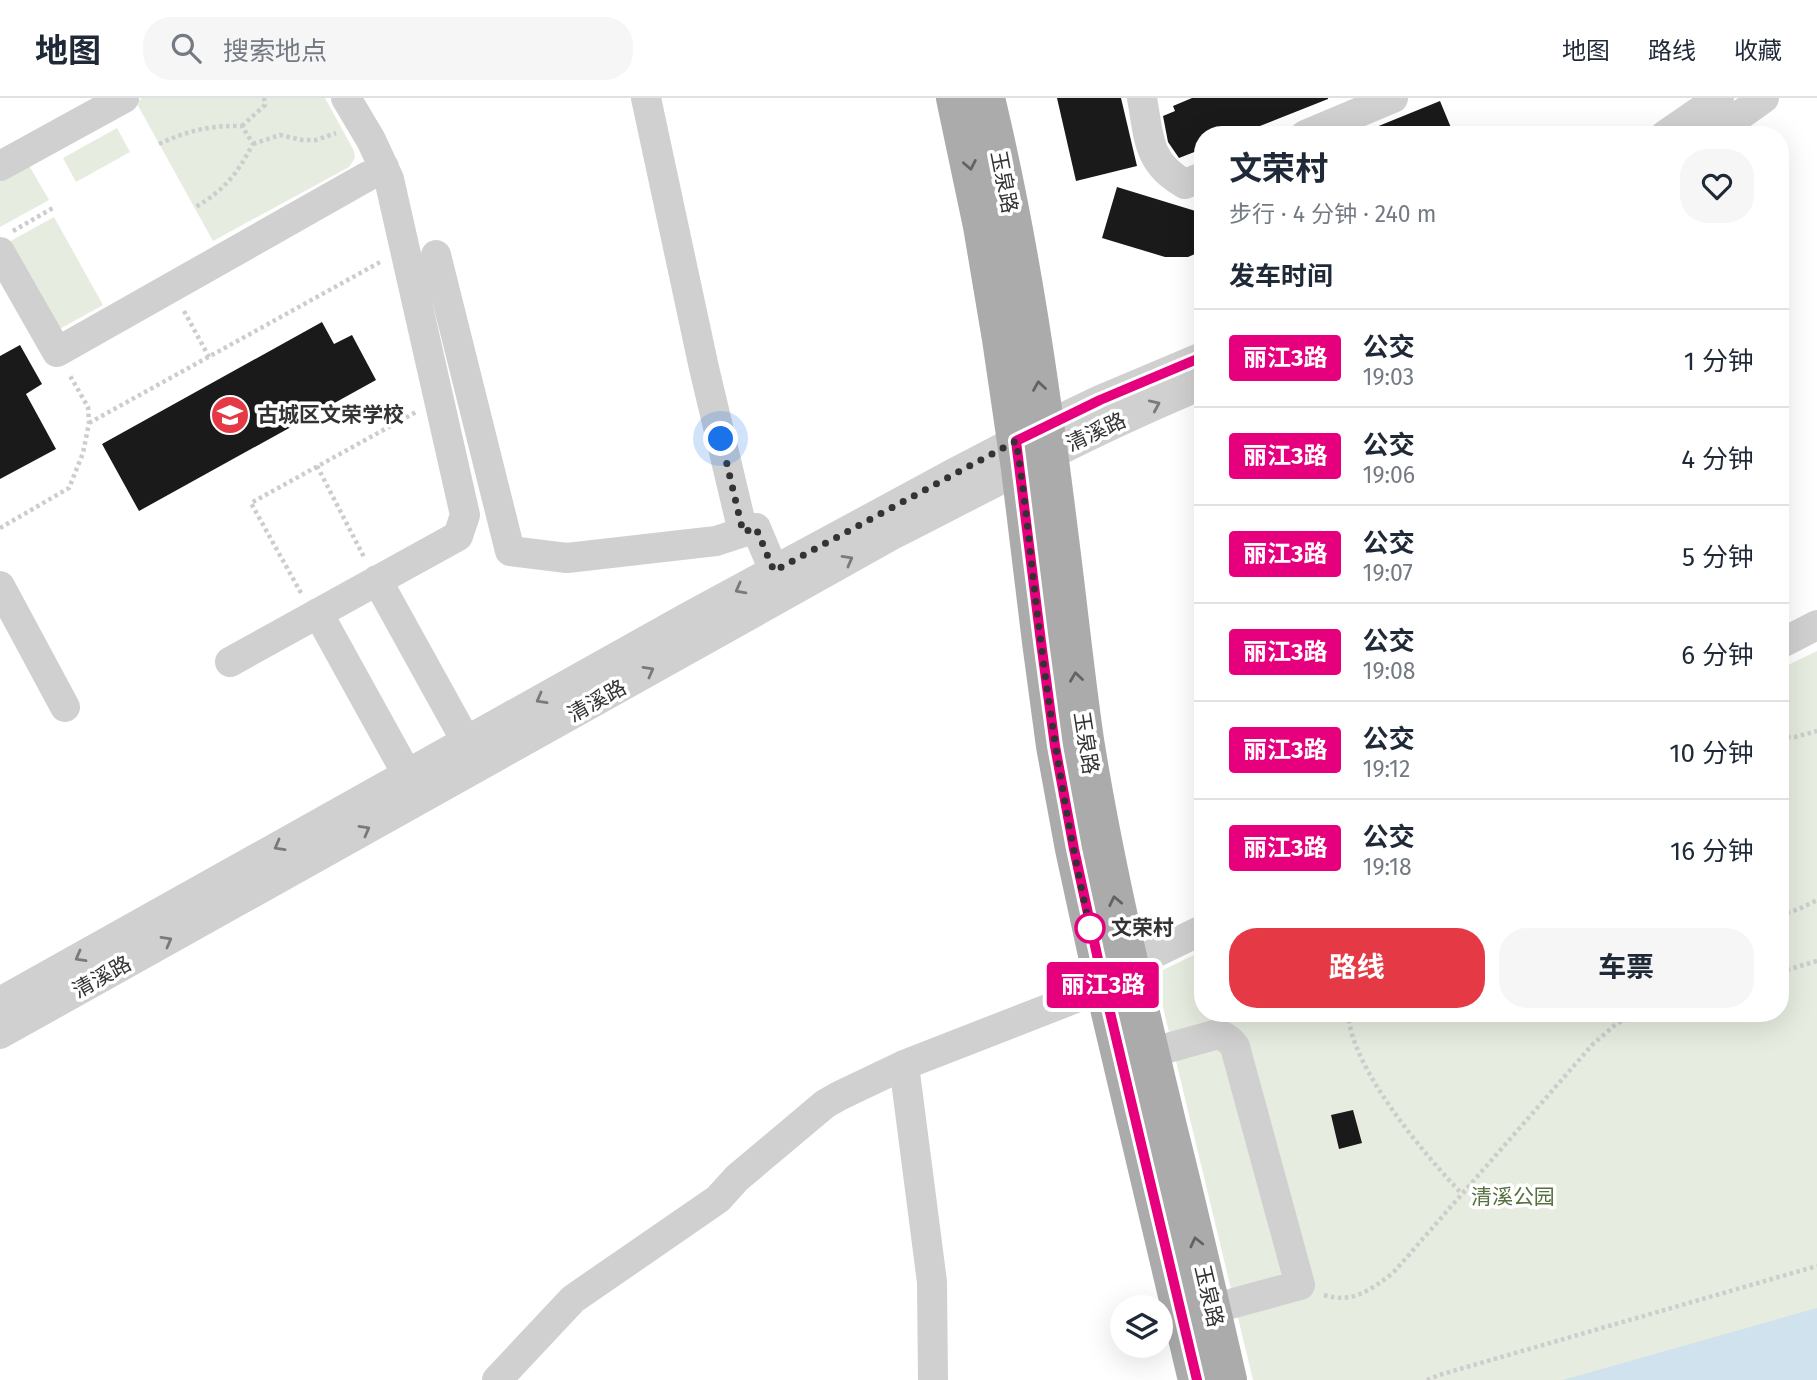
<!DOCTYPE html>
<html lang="zh">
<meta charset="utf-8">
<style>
body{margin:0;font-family:"Fira Sans","Noto Sans SC",sans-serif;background:#f6f6f7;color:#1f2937;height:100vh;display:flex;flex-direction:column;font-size:26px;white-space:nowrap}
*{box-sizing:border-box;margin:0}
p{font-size:23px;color:#747a83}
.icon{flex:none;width:38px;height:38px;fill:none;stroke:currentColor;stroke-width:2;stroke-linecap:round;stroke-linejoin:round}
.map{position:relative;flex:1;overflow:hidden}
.details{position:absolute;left:1194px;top:28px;width:595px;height:896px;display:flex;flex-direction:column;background:#fff;border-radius:28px;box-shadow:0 7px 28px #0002}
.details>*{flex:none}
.badge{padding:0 14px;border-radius:5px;font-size:24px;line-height:46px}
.controls{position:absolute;left:1110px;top:1197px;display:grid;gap:14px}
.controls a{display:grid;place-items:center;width:63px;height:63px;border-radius:50%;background:#fff;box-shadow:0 7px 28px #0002;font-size:35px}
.you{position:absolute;width:35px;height:35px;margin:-18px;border:5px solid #fff;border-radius:50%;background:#1a73e8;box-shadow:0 0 0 10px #1a73e833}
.map>.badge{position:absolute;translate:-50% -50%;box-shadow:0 0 0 4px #fff}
h2{padding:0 35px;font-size:26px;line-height:63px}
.round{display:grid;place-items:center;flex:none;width:74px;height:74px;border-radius:28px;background:#f6f6f7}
.headline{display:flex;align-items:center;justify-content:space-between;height:119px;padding:0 35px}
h1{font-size:33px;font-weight:700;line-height:52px}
.action{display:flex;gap:14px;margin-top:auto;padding:14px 35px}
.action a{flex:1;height:80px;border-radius:28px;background:#e63946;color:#fff;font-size:28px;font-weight:700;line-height:80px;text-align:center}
.action a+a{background:#f6f6f7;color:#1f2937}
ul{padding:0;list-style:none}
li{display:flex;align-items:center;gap:21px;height:98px;padding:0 35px;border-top:2px solid #e0e1e3}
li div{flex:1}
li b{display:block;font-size:26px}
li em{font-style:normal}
li .badge{min-width:77px;font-weight:700;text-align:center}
header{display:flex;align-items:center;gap:42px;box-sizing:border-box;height:98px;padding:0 35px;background:#fff;border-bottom:2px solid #e0e1e3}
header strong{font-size:33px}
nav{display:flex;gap:38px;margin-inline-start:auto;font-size:24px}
.search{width:490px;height:63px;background:#f6f6f7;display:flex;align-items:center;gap:18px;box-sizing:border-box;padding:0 24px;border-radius:28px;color:#747a83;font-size:26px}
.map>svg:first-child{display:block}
.green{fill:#e6ecdf}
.water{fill:#cfe2ee}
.building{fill:#1a1a1a}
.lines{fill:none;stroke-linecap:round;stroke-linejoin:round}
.path{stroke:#cdcdcd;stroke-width:4.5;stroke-dasharray:3.5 3.5;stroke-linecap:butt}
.minor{stroke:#d0d0d0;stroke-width:30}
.major{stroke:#ababab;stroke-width:38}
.oneway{stroke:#636363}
.oneway2{stroke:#7a7a7a}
.line-casing{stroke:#fff;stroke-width:16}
.line{stroke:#e6007e;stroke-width:10}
.walk{stroke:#333;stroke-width:7;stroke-dasharray:0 12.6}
.stop-dot{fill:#fff;stroke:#e6007e;stroke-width:3.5}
.labels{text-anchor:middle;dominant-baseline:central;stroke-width:7;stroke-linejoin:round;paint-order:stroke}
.street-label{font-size:21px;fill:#333;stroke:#fff}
.poi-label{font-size:21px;font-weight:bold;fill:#333;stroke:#fff;text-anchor:start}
.stop-label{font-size:21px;font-weight:bold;fill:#333;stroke:#fff;text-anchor:start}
.park-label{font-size:21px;fill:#56703f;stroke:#fff}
</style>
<header>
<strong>地图</strong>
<div class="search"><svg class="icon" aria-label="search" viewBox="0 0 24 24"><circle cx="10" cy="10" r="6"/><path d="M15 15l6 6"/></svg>搜索地点</div>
<nav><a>地图</a><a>路线</a><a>收藏</a></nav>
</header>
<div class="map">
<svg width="1817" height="1282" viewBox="0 0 1817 1282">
<rect width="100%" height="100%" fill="#fff"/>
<!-- green -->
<path class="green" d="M142,0H325L354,53L355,60L349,69L213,143L136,4Z
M117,30L130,54L76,84L63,60Z
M27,64L49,102L0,129V79Z
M54,119L103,207L56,233L7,145Z
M1817,553V1282H1253L1155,876L1202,853V915H1780V571Z"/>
<!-- water -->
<path class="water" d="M1817,1210V1282H1563Z"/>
<!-- building -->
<path class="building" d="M1057,0H1121L1137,68L1076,83Z
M1192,0H1328V1L1237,37H1202V51L1179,60L1168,44L1163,18L1175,13L1173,8Z
M1440,3L1454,37H1359V36Z
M1117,89L1202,115V153L1188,159H1165L1102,140Z
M322,224L334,246L352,237L376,282L139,413L102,346Z
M20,247L42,286L26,296L56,351L0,381V258Z
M1353,1012L1362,1045L1339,1051L1331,1017Z"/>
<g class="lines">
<!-- path -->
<path class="path" d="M242,28L265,7L264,0
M159,46C186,33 211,27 242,28L253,46C236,77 226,91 194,110
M253,46L280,37L302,42H316L336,35
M13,133L53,110
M184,213L209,259
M89,325L382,163
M317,368L365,461
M0,430L69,390L83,355L89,325L88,309L69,276
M301,495L251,405L416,314
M1780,639H1795L1817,633
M1780,817L1799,811L1817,802
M1780,874L1817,863
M1348,915C1351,970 1424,1056 1462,1096
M1324,1197C1353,1206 1370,1192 1393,1175L1593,946L1616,926L1642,915
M1427,1282L1439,1277L1817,1168"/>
<!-- minor -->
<path class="minor" d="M646,0L704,270L743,434
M1142,0C1149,39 1147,65 1185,86L1202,79
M1305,37L1393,0
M1665,37L1719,0
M1712,37L1764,0
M0,68L124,0
M0,154L57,254L384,69
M436,157L510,453L567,460L716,443L756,430L774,473
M377,482L466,643
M0,488L65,609
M318,515L407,676
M1780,546L1817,527
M230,564L458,438L465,417L389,81L371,42L346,0
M1130,867L1202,832
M0,904L686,520L956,374L1031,335L1100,302L1202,259
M0,936L894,436C996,384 1096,331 1202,287
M1150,955L1218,936C1226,939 1231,942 1235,949L1300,1187L1212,1211
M904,967L932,1184L933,1282
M497,1282L573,1201L718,1101L737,1080L825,1006L839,998L904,967L1104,889"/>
<!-- major -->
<path class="major" d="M955,0L982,128L1001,241L1020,371L1041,544L1055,648L1074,751L1104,889L1197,1282
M986,0C1020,142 1041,288 1059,433C1068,503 1075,572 1085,642C1106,774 1138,903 1169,1033C1190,1116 1209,1199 1228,1282"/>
</g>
<!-- one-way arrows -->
<defs><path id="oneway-chevron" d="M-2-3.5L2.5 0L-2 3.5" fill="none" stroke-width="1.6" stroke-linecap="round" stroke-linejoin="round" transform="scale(1.75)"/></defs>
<g class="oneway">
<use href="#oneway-chevron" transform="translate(970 67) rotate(79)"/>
<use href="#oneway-chevron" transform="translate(1039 288) rotate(-99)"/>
<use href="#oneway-chevron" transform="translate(1076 579) rotate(-98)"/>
<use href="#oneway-chevron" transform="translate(1115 803) rotate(-102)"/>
<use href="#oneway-chevron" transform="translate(1196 1144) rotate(-103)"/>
</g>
<g class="oneway2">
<use href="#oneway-chevron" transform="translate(1155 307) rotate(-24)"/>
<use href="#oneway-chevron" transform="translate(848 462) rotate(-29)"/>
<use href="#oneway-chevron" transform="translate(740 491) rotate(152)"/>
<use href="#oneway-chevron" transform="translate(649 573) rotate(-29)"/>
<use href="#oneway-chevron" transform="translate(541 601) rotate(151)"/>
<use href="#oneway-chevron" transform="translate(365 732) rotate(-29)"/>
<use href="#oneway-chevron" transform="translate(279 748) rotate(151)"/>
<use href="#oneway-chevron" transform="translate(167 843) rotate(-29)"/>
<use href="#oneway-chevron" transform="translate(80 859) rotate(151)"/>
</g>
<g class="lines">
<defs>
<path id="line" d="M1197,1282L1104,889L1074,751L1055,648L1041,544L1016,343L1100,302L1202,259"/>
</defs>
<!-- line casing -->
<use href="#line" class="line-casing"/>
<!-- line -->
<use href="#line" class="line"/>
<!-- walk -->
<path class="walk" d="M721,341L743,434L756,430L774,473L1016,343C1027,410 1032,478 1041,545C1053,640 1069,736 1090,830"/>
</g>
<!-- icons -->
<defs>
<symbol id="school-disc" viewBox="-11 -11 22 22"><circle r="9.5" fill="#e63946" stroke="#fff"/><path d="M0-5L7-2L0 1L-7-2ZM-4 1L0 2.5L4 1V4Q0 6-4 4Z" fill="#fff"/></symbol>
</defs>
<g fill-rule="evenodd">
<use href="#school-disc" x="208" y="295" width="44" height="44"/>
</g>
<!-- markers -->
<circle class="stop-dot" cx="1090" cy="830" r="14"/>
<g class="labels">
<!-- street labels -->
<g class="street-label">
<text transform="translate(1004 84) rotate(79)">玉泉路</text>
<text transform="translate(1096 334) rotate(-25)">清溪路</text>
<text transform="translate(597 603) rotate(-29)">清溪路</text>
<text transform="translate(1086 645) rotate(81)">玉泉路</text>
<text transform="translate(102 879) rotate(-29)">清溪路</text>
<text transform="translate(1209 1198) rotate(77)">玉泉路</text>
</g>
<!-- poi labels -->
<g class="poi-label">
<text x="257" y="317">古城区文荣学校</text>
</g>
<!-- stop labels -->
<g class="stop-label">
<text x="1111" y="830">文荣村</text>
</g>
<!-- park labels -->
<g class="park-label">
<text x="1513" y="1099">清溪公园</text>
</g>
</g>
</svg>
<div class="controls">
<a><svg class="icon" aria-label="layers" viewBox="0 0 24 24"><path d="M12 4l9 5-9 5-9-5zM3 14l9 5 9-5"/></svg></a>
</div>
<div class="you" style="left:721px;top:341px"></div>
<b class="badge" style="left:1103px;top:887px;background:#e6007e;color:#fff">丽江3路</b>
<section class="details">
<div class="headline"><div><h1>文荣村</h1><p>步行 · 4 分钟 · 240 m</p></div><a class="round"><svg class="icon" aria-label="heart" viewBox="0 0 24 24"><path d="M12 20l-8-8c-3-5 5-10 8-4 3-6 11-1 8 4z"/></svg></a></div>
<h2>发车时间</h2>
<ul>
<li><span class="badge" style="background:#e6007e;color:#fff">丽江3路</span><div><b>公交</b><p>19:03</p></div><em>1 分钟</em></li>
<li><span class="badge" style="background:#e6007e;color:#fff">丽江3路</span><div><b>公交</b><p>19:06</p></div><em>4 分钟</em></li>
<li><span class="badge" style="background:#e6007e;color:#fff">丽江3路</span><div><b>公交</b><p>19:07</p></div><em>5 分钟</em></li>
<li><span class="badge" style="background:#e6007e;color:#fff">丽江3路</span><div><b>公交</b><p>19:08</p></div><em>6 分钟</em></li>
<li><span class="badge" style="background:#e6007e;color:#fff">丽江3路</span><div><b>公交</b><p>19:12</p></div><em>10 分钟</em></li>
<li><span class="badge" style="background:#e6007e;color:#fff">丽江3路</span><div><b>公交</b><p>19:18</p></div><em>16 分钟</em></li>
</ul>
<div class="action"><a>路线</a><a>车票</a></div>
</section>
</div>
